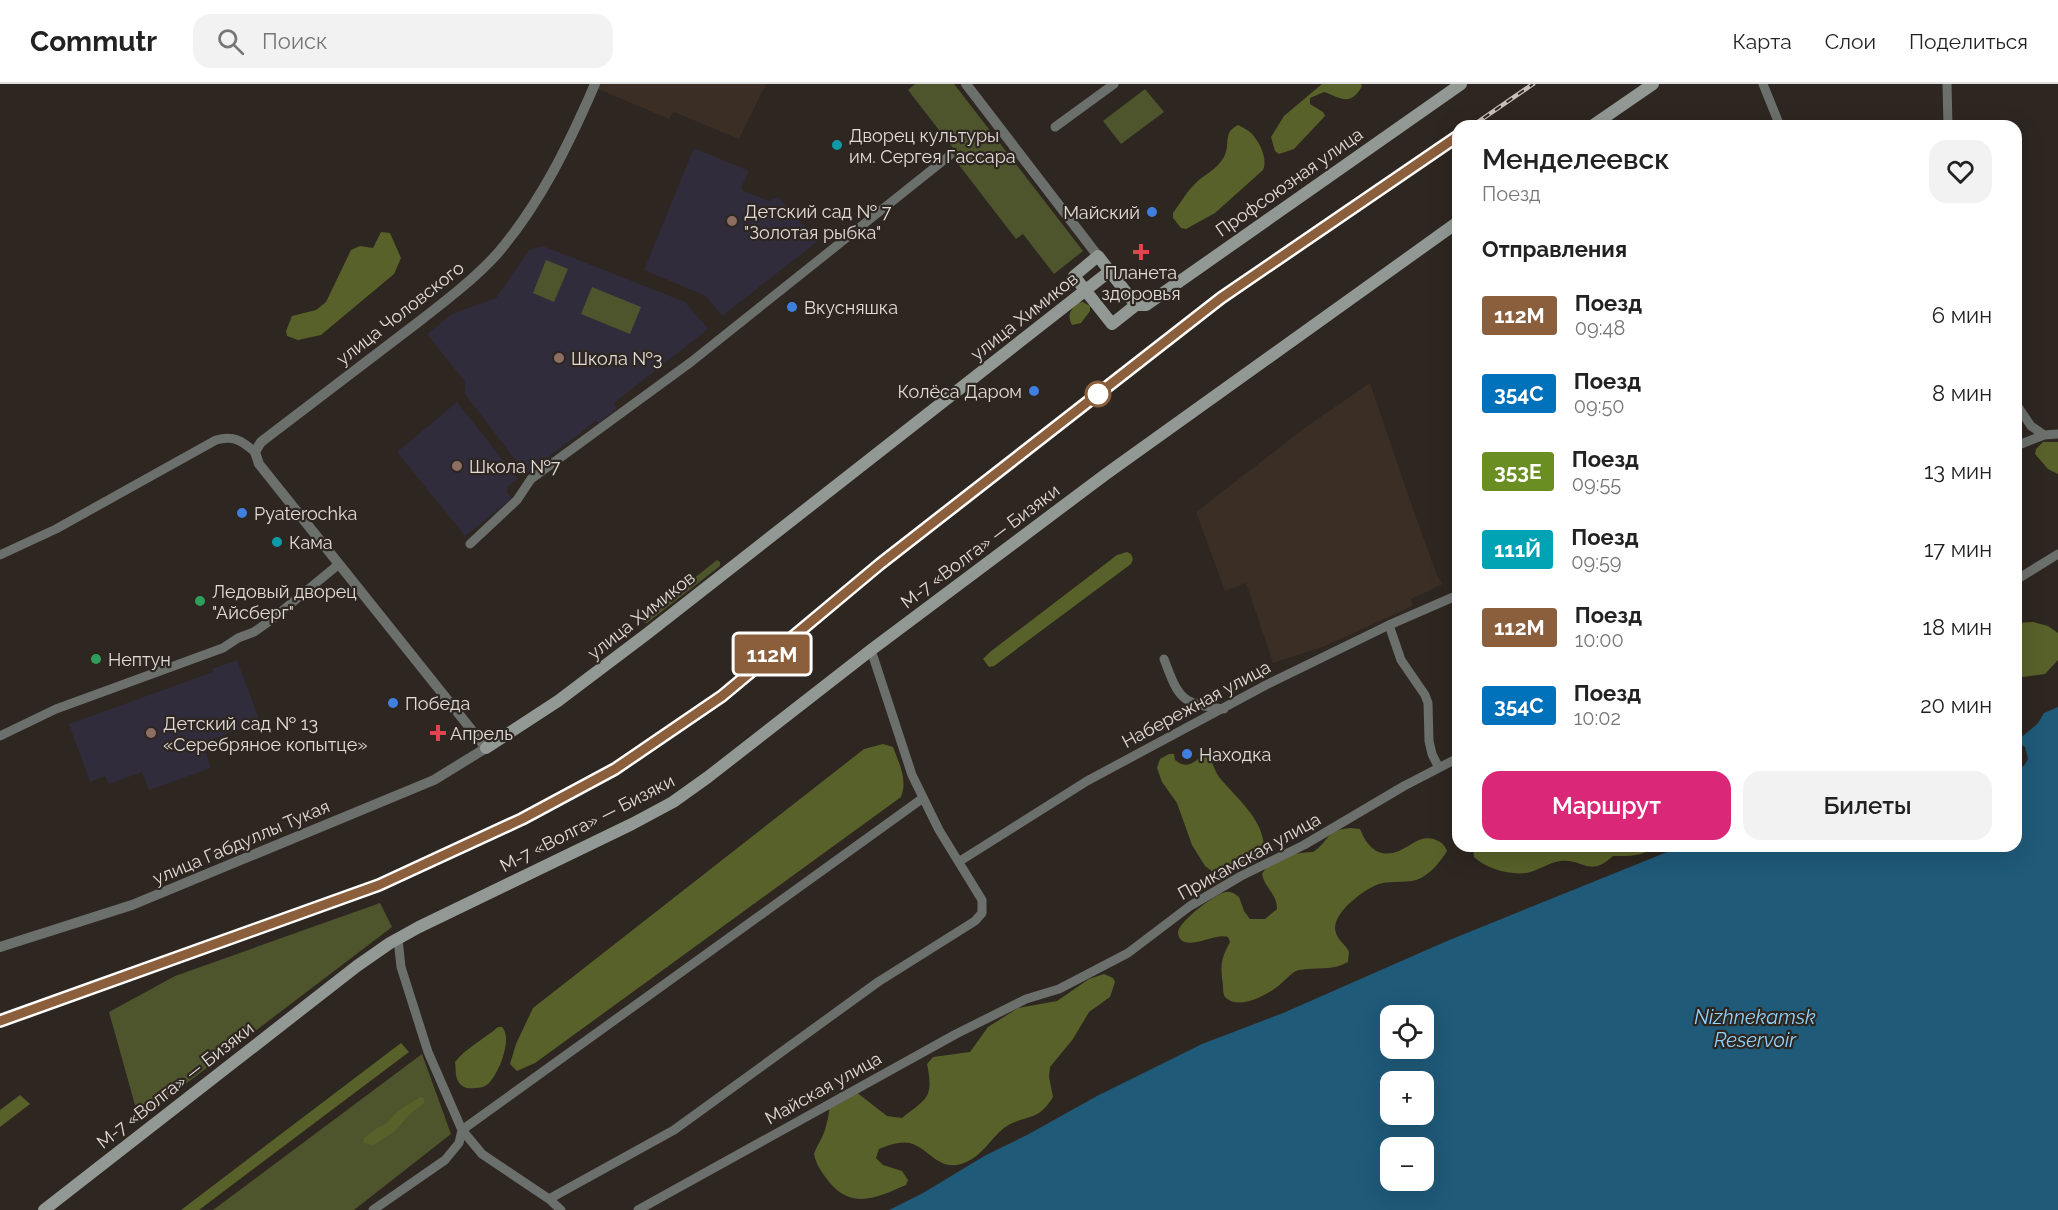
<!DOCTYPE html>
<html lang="ru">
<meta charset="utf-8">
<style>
body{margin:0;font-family:Raleway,sans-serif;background:#f2f2f2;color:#222;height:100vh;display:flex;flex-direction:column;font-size:22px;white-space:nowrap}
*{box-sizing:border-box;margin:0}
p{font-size:20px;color:#767676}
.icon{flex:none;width:33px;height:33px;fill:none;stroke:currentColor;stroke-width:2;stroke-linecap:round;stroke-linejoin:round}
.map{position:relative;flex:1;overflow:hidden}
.panel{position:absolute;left:1452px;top:36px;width:570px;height:732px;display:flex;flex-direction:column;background:#fff;border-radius:18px;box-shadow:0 6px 24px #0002}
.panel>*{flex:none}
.badge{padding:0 12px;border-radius:4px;font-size:21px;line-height:39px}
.fabs{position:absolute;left:1380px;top:921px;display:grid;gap:12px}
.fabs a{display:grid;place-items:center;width:54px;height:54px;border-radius:12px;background:#fff;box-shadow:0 6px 24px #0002;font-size:30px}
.map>.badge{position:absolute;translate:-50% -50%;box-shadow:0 0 0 3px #fff}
h2{padding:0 30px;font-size:22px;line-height:54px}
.round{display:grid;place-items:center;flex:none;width:63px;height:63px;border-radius:18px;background:#f2f2f2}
.headline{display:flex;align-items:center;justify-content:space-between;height:102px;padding:0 30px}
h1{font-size:28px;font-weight:600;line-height:45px}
.action{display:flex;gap:12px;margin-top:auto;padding:12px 30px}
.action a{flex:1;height:69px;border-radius:18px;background:#db2777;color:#fff;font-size:24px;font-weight:600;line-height:69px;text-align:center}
.action a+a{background:#f2f2f2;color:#222}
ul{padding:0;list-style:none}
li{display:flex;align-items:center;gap:18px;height:78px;padding:0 30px}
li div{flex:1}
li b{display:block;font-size:22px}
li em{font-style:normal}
li .badge{min-width:66px;font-weight:700;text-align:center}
header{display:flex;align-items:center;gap:36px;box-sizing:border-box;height:84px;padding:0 30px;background:#fff;border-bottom:2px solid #e0e0e0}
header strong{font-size:28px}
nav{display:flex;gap:33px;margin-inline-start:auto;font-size:21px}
.search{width:420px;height:54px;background:#f2f2f2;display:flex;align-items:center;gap:15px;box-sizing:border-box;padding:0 21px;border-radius:18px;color:#767676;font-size:22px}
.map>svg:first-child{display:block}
.built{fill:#3a2e25}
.education{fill:#302c3c}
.green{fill:#4e552c}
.forest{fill:#586129}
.water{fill:#1f5a79;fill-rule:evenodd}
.pier{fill:#2e2620}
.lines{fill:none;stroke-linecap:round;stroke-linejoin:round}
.minor{stroke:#6c706d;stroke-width:9}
.tertiary{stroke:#6c706d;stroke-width:10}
.secondary{stroke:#929994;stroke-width:12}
.rail-casing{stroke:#c6c0bc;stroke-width:4.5}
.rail{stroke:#2e2620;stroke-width:2;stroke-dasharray:7;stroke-linecap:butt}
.line-casing{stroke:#fff;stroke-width:14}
.line{stroke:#8b5e3c;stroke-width:9}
.culture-dot{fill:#0f9aa8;stroke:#2e2620;stroke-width:2}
.shop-dot{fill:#3f7fe0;stroke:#2e2620;stroke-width:2}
.education-dot{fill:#8d6e63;stroke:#2e2620;stroke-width:2}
.health-dot{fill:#e0444e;stroke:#2e2620;stroke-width:2}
.stop-dot{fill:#fff;stroke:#8b5e3c;stroke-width:3}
.leisure-dot{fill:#2e9e5b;stroke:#2e2620;stroke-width:2}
.labels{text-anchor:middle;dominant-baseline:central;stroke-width:4.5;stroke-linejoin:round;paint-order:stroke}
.poi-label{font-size:18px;fill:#e1dbd8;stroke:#2e2620;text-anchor:start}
.street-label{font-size:18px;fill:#e1dbd8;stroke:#2e2620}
.water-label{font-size:20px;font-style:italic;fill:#91d3fb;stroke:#2e2620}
</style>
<header>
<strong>Commutr</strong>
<div class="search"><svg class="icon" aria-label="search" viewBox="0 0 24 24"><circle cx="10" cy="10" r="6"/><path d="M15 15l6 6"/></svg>Поиск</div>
<nav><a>Карта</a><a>Слои</a><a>Поделиться</a></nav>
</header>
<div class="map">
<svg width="2058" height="1126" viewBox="0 0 2058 1126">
<rect width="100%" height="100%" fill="#2e2620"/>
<!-- built -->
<path class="built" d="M601,0H766L739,55L674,28L669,35L598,5Z
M1370,299L1412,422L1437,491L1443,500L1411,515L1413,522L1323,563L1273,579L1246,499L1225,507L1196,428L1306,343Z"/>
<!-- education -->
<path class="education" d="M694,64L749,87L741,104L743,107L769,117L778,113L818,157L722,232L706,212L644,186Z
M543,162L685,218L708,245L614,319L617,324L598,340L596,337L526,390L465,310V298L427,250L452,230L496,214L529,166Z
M457,318L518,395L507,403V409L512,415L465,452L397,368Z
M237,576L260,638L202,659L211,684L149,706L142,688L109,700L105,692L90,698L69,640L213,588L212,585Z"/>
<!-- green -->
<path class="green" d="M915,0H954L1083,167L1054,190L1023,150L1016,155L952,72L956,68L908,6Z
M1145,5L1164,28L1121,60L1103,37Z
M546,176L568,185L554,218L533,209Z
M592,203L641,223L630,250L581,230Z
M717,476L720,478V482L647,539L643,538V535Z
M380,819L392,843L150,1027L135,1021L109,928L175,892Z
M422,970L451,1050L354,1126H213Z"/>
<!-- forest -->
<path class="forest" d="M1322,0H1361L1362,2C1351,22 1342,15 1324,8L1310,14V20L1323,28L1325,32L1294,65L1279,70L1275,67L1271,53L1284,32Z
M1238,41C1242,43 1248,46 1251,49C1260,58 1268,75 1263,86L1215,129L1186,145L1181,144L1173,134V129C1180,120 1185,110 1193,102C1202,91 1216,87 1224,73C1231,60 1222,49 1238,41Z
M381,148L390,149L401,174L394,190L321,251L298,256L287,252L286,247L292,232L316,226L326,218L351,166L360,162L373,164Z
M1083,218L1090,222V227L1081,239L1072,241C1067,231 1070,227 1077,219Z
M2043,358H2058V390L2048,385L2035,370L2036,365Z
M1127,468L1131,470L1133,475L1131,480L994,582L989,583L983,575L990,568L1117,471Z
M2033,538L2048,542L2058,549V576L2045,590L2016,594V539Z
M883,660L893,663C899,680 908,695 901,713L535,979L517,987L510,980L516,960L533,924L864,665Z
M1169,670H1174L1175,676C1187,686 1195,678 1204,670C1214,676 1213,685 1219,693C1235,713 1264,735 1264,764L1257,777L1223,790L1213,788L1205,782L1192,761L1177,719L1162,698L1157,684L1160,675Z
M1350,744L1360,745C1367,763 1379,775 1399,767C1413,761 1422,749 1438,757C1443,759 1445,762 1447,767C1441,777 1431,789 1421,794C1411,800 1392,796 1379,800C1364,805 1329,831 1336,849C1338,856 1346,861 1349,868L1348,878C1333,887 1316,883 1299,886C1291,888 1284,898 1277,903C1266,911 1239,926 1226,914C1223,911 1223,906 1223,901C1220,881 1221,875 1230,858L1228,853C1215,848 1181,871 1178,849C1177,839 1216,809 1226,808C1231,807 1235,810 1239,813L1244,827L1250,835H1265L1277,825C1277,809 1265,805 1262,790C1273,772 1294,769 1313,768C1330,757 1325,746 1350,744Z
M1473,762H1507C1515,768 1525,764 1534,762H1655C1643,773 1629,772 1613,772C1589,794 1584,775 1561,777C1549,778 1538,787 1526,789C1509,791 1487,785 1474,773Z
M1104,890L1113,894L1115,898L1110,913L1089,928L1073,955L1050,983L1049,993L1053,1013C1038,1038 1027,1030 1007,1042C991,1052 984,1073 961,1080C939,1087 928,1064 910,1059C901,1057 888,1061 879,1065L876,1074L883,1081L902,1087L908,1096L906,1101C878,1113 853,1126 830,1099C823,1090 816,1081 814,1070C817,1061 824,1052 826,1042C833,1020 823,1015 851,1004L887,1032L902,1034C927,1014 934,1014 927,980L933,973L970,968L988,943L1018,924L1057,917L1089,895Z
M498,943H502C513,954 499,990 488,1000C484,1003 480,1004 475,1004C468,1005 462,1004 458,997C455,992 456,984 455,978C466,964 484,955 498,943Z
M401,959L409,968L199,1126H181Z
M20,1011L30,1020L0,1043V1026Z
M420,1013L424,1014V1019L410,1030L394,1048L373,1061L364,1059L363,1055L377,1044L386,1040L398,1027Z"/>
<!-- water -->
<path class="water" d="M2058,623V1126H889L923,1109L986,1071L1027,1051L1097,1012L1202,960L1283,929L1447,857L1682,762H2016V658L2038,639L2044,629ZM1390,932H1424V964H1390ZM1390,998H1424V1030H1390ZM1390,1064H1424V1096H1390Z"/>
<!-- pier -->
<path class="pier" d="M2016,657L2025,663L2028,675L2024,682L2016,684Z"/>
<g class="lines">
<!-- minor -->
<path class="minor" d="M1763,0L1780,42
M1947,0L1948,42
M1055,43L1114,0
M2016,320L2031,342L2044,351
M2016,362L2044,351L2058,350
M470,460L517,416L531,395L691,278L949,72
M0,471L56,445L216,356C234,351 242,357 255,368
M2016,496L2058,470
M1389,541L1401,576L1425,611L1428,619L1429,657L1432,670L1439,684
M1164,575C1179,615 1181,620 1224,625
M0,652L56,625L223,564L238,554L254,548L271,536L339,480
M960,777L1087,697L1266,601L1389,541L1458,511
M398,855L401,883L428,968L462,1046L482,1070L549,1115L561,1126
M462,1046L923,714
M549,1115L674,1046L878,898L975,837L982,829V816L939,746L912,691L871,566
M373,1126L445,1076L459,1059L462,1046
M638,1126L956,950L1026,915L1059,905L1128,869L1190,822L1241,792L1304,761L1404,702L1458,674"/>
<!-- tertiary -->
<path class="tertiary" d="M966,0L1098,172
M0,863L132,821L434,696L486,664L259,380L255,368L261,358C314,317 368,277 421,236C448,215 474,195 497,170C540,120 569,60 595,0"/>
<!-- secondary -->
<path class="secondary" d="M1592,42L1653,0
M1098,172L1136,221L1112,240L1074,192Z
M1136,221H1146L1461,0
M486,664L558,617L648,549L1110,187
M44,1126L357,882L390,859L419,843L632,740L673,718L708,693L871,566L1106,390L1458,138"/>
<defs>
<path id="rail" d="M1472,42L1533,0
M0,937L379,801L522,735L615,685L722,612L880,480L1221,214L1458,51"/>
</defs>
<!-- rail casing -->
<use href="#rail" class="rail-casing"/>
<!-- rail -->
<use href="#rail" class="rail"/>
</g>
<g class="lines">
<defs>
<path id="line" d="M0,937L379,801L522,735L615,685L722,612L880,480L1221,214L1458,52"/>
</defs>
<!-- line casing -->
<use href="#line" class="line-casing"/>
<!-- line -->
<use href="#line" class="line"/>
</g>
<!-- markers -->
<g class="culture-dot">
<circle cx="837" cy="61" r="6"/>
<circle cx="277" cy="458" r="6"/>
</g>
<g class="shop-dot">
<circle cx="1152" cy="128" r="6"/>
<circle cx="792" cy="223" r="6"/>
<circle cx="1034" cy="307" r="6"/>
<circle cx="242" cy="429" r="6"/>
<circle cx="393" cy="619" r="6"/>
<circle cx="1187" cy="670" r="6"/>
</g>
<g class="education-dot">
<circle cx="732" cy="137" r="6"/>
<circle cx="559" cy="274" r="6"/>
<circle cx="457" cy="382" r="6"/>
<circle cx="151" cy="649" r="6"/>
</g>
<g class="health-dot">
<path d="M1138 159h6v6h6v6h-6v6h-6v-6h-6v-6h6z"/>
<path d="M435 640h6v6h6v6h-6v6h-6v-6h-6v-6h6z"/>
</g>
<circle class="stop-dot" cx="1098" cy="310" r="12"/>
<g class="leisure-dot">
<circle cx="200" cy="517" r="6"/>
<circle cx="96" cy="575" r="6"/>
</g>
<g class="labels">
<!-- poi labels -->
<g class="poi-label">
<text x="849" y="51">Дворец культуры<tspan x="849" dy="21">им. Сергея Гассара</tspan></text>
<text x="744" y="127">Детский сад № 7<tspan x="744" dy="21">"Золотая рыбка"</tspan></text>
<text x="1140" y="128" text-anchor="end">Майский</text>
<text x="1141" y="188" text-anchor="middle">Планета<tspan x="1141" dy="21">здоровья</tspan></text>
<text x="804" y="223">Вкусняшка</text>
<text x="571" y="274">Школа №3</text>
<text x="1022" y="307" text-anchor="end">Колёса Даром</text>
<text x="469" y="382">Школа №7</text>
<text x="254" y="429">Pyaterochka</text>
<text x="289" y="458">Кама</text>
<text x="212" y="507">Ледовый дворец<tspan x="212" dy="21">"Айсберг"</tspan></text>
<text x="108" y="575">Нептун</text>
<text x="405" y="619">Победа</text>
<text x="163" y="639">Детский сад № 13<tspan x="163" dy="21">«Серебряное копытце»</tspan></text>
<text x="450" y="649">Апрель</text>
<text x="1199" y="670">Находка</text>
</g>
<!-- street labels -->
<g class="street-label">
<text transform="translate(1289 98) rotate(-35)">Профсоюзная улица</text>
<text transform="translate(400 229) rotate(-38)">улица Чоловского</text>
<text transform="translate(1024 232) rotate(-38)">улица Химиков</text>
<text transform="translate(980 462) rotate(-37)">М-7 «Волга» — Бизяки</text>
<text transform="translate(641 531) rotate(-38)">улица Химиков</text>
<text transform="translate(1196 620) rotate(-28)">Набережная улица</text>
<text transform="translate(587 739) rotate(-27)">М-7 «Волга» — Бизяки</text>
<text transform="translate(241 758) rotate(-23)">улица Габдуллы Тукая</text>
<text transform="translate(1249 772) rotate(-29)">Прикамская улица</text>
<text transform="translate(175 1001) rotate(-38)">М-7 «Волга» — Бизяки</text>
<text transform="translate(823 1004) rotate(-29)">Майская улица</text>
</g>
<!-- water labels -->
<g class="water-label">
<text x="1755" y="933">Nizhnekamsk<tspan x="1755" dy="23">Reservoir</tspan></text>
</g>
</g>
</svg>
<div class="fabs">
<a><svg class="icon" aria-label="locate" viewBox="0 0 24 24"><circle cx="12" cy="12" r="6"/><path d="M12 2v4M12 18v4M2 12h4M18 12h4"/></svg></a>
<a>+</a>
<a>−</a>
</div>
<b class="badge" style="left:772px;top:570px;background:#8b5e3c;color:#fff">112М</b>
<section class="panel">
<div class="headline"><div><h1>Менделеевск</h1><p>Поезд</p></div><a class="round"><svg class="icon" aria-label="heart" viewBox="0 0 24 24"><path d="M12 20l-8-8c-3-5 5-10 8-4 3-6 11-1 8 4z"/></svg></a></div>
<h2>Отправления</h2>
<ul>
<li><span class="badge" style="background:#8b5e3c;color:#fff">112М</span><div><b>Поезд</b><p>09:48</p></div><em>6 мин</em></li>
<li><span class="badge" style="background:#0072bc;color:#fff">354С</span><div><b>Поезд</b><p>09:50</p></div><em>8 мин</em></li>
<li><span class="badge" style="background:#6b8e23;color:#fff">353Е</span><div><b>Поезд</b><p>09:55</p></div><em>13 мин</em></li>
<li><span class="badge" style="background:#00a3b4;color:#fff">111Й</span><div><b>Поезд</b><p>09:59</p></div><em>17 мин</em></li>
<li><span class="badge" style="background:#8b5e3c;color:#fff">112М</span><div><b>Поезд</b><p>10:00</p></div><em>18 мин</em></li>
<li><span class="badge" style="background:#0072bc;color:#fff">354С</span><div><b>Поезд</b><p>10:02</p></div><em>20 мин</em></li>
</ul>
<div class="action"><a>Маршрут</a><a>Билеты</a></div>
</section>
</div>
